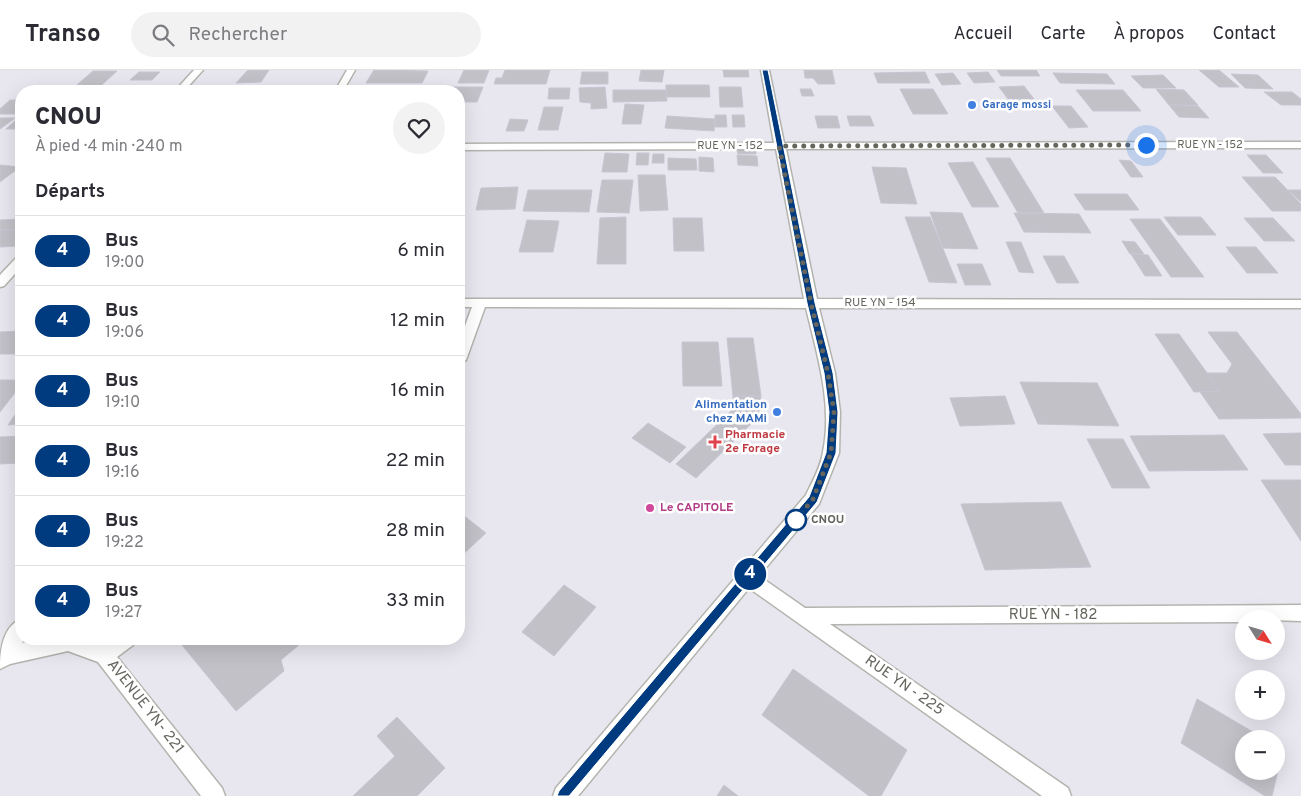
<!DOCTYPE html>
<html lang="fr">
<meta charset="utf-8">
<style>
body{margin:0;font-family:Overpass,sans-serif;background:#f2f2f3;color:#2b2b33;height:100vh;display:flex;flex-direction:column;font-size:19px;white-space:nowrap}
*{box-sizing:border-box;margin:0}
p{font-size:16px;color:#7c7c81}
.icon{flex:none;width:28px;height:28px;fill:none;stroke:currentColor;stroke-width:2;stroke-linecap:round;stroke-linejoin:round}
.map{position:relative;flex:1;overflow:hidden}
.drawer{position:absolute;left:15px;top:15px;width:450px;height:560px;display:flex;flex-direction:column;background:#fff;border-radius:20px;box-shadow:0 5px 20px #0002}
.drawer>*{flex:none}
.badge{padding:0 10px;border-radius:16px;font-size:18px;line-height:32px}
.needle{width:32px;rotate:127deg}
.controls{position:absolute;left:1235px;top:540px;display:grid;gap:10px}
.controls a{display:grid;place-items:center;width:50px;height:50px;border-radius:50%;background:#fff;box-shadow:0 5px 20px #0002;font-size:25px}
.you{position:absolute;width:25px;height:25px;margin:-12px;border:4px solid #fff;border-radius:50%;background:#1a73e8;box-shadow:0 0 0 8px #1a73e833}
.map>.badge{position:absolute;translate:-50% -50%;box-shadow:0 0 0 2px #fff}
h2{padding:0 20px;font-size:19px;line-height:45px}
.round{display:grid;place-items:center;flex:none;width:52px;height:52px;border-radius:26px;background:#f2f2f3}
.head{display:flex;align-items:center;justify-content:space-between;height:85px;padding:0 20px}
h1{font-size:24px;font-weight:800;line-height:38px}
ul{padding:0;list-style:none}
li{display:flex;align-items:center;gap:15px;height:70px;padding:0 20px;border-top:1px solid #e1e1e2}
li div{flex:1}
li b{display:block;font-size:19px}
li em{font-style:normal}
li .badge{min-width:55px;font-weight:700;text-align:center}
header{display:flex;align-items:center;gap:30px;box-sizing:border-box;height:70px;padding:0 25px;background:#fff;border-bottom:1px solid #e1e1e2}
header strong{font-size:24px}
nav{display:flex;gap:28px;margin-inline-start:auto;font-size:18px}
.search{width:350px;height:45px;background:#f2f2f3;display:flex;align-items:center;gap:12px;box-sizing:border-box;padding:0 18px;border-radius:28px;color:#7c7c81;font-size:19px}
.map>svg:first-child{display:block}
.building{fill:#c2c1c7;stroke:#c7c5d2}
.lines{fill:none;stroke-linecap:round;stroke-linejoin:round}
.minor-casing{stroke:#b4b4af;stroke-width:3}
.minor{fill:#fff;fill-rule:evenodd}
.line{fill:#003b80;stroke:#fff}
.walk{stroke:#65655e;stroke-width:5;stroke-dasharray:0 9}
.shop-dot{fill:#3f7fe0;stroke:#fff;stroke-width:2}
.health-dot{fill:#e0444e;stroke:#fff;stroke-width:2}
.hotel-dot{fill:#d1479c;stroke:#fff;stroke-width:2}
.stop-dot{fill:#fff;stroke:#003b80;stroke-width:2.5}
.labels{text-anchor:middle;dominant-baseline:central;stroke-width:5;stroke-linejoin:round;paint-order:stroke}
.far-shop-label{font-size:11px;font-weight:bold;fill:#366cbe;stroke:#fff;text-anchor:start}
.far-street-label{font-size:11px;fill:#65655e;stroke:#fff}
.street-label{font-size:12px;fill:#65655e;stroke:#fff}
.shop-label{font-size:12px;font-weight:bold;fill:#366cbe;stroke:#fff;text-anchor:end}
.health-label{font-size:12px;font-weight:bold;fill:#be3a42;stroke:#fff;text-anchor:start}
.hotel-label{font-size:12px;font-weight:bold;fill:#b23c85;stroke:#fff;text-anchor:start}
.stop-label{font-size:12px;font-weight:bold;fill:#65655e;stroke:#fff;text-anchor:start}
.near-street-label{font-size:15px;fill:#65655e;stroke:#fff}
</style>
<header>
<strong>Transo</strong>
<div class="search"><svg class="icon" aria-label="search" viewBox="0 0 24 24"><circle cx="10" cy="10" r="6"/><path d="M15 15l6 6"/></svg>Rechercher</div>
<nav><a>Accueil</a><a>Carte</a><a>À propos</a><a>Contact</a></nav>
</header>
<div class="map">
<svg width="1301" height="726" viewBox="0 0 1301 726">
<rect width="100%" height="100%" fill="#e8e6ee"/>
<!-- building -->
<path class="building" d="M248,0H269L261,12L236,13Z
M374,0H377L428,1L422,13H366Z
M464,0H489L484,13H458Z
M505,0H550L546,14H494L496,8H502Z
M641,0H664L662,12L639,11Z
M723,0H748L749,7H724Z
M804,0H832L835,14H818L813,8H805Z
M997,0H1036L1040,6H1001Z
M1199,0H1219L1239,17H1219Z
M93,1H117L95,21H70Z
M139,2H160L152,10H130Z
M582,2H608V14H580Z
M925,2L930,13H878L874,3Z
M988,2L995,12L974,13L967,3Z
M953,3L961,14L942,15L935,4Z
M1053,3L1107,4L1115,14L1060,13Z
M1231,4L1258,5L1273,19L1245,18Z
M1163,5L1176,18H1143L1131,6Z
M666,15H709L710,27H666Z
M260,16H287L283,21H256Z
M1024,16L1034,29H1008L999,17Z
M430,17H483L477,32H459V21H427Z
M605,17L607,38L591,39V33L580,32L579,18Z
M719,17H741L743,37H720Z
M549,18H570L569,29H548Z
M125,19H150L148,21H123Z
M383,19H420L419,21H382Z
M800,19H811L814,26H802Z
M900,19H933L948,44H913Z
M1156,19L1184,20L1198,35H1169Z
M613,20H666L667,31L613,32Z
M1076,20H1123L1141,41H1093Z
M1264,22H1292L1301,29V35H1281Z
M10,30H21V42L19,44H0V39Z
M625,34L644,35L641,54H622Z
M1169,35L1198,36L1209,48L1179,47Z
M1052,36H1071L1088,57L1069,58Z
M544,37H563L558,60H538Z
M715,45H726L727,57H715Z
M732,45H744L745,57H733Z
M667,46L715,49L714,61L665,58Z
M815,46H837L840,58H818Z
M847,46H870L874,56H850Z
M0,48H15L0,59Z
M17,49H21V59H6Z
M510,49L528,50L524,61H506Z
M737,80H756V84H738Z
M605,83L629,84L627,102H602Z
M637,83H649L648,95H636Z
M653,84H664V93H652Z
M737,85L757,86L758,96L738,95Z
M1247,85H1266L1283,103H1263Z
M699,87L713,88L714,102L699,101Z
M668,88L696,89L697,100H668Z
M986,88H1010L1044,143H1018Z
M1119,90L1131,91L1143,107H1131Z
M973,92L999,137H972L948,93Z
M0,95L20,97L0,112Z
M872,97L906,98L917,134L881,133Z
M638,105H665L668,140L640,141Z
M1242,107H1275L1301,134V141H1272Z
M602,110H633L629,143L597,142Z
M518,117L515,139L476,140L481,118Z
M528,120H592L589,142L523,141Z
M1288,120H1301V132Z
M1074,124H1127L1139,140H1085Z
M930,142L962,143L978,179L943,178Z
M1014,143L1079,144L1091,163L1024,162Z
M626,147V194H597L600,148Z
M905,147H930L957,213L929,212Z
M1164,147H1201L1216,165H1178Z
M673,148H702L704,181H674Z
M1244,148H1273L1295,171H1264Z
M21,149L14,160H0V150Z
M1130,149H1160L1204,207H1171Z
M527,150L559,151L553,182H519Z
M0,160H21V174L19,176L0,177Z
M1122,171L1135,172L1144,184H1130Z
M1006,172H1021L1034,203L1019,202Z
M1226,177H1256L1278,203H1247Z
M1131,184L1148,185L1162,206H1145Z
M1043,186H1064L1079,213H1057Z
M957,194H982L991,215H965Z
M21,261V284H0V262Z
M1208,262H1237L1301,344V348L1219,349L1200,322L1220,321L1207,303H1227L1232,294Z
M1155,264H1179L1220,321L1194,322Z
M727,268H753L761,326H733Z
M682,272H718L722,316H683Z
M0,310H21V315L0,342Z
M1020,312L1097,313L1119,356L1038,354Z
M733,326H761L759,341L755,350L734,338Z
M1005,326L1015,354L960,356L950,328Z
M21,336V354L8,355Z
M734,338L755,350L696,408L676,394Z
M648,353L686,377L670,393L632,368Z
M1301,363V395H1285L1263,364Z
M1224,365L1248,400L1149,401L1130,366Z
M21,366V393L0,394V367Z
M1087,369H1123L1150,418H1112Z
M1261,410H1301V471Z
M1061,432L1091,497L985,500L961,434Z
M459,442L486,463L459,488Z
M564,515L596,537L554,586L522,562Z
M177,569H306L281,590L284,601L236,641Z
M793,599L907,680L881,726H869L762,645Z
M1197,629L1265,669H1244V701H1276V676L1283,680L1272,726H1265L1181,673Z
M397,647L445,698L417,726H353L395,686L377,666Z
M724,715L738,726H717Z"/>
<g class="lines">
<defs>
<path id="minor" d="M194,0H203L184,21H175Z
M347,0H355L343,21H335Z
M761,0H769L784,73L1301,72V78L786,79L817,229L1301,230V238H819L835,303L840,342L839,383L819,434L759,506L805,538L1301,535V551L1244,549V552L830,554L1068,718L1071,726H1042L749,518L578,726H553L556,718L806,425C812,412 821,397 823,382C833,334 817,284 806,238L485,237L466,290L459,295V272L472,237H459V229H804L776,79L459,80V74L774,73Z
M21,186V197L4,216L0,217V205L17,187Z
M21,549V569H25L22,573C49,567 76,566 102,575L111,569H135L133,575L117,587L222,718L225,726H201L98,592L68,581L10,594L0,599C0,582 2,557 21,549Z"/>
</defs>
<!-- minor casing -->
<use href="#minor" class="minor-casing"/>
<!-- minor -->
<use href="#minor" class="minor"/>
</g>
<!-- line -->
<path class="line" d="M762,0H768L815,233L833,303L838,342L836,383L817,432L569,726H557L559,721L809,427L826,383L829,342L824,303L807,233Z"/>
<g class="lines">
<!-- walk -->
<path class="walk" d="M796,450L813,429L831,383L834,342L828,303L811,233L779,76L1146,75"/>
</g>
<!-- markers -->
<g class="shop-dot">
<circle cx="972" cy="35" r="5"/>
<circle cx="777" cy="342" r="5"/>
</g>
<path class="health-dot" d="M712.5 364.5h5v5h5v5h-5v5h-5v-5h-5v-5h5z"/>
<circle class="hotel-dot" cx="650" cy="438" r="5"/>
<circle class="stop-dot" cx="796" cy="450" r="10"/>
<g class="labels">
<!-- far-shop labels -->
<g class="far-shop-label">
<text x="982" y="35">Garage mossi</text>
</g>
<!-- far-street labels -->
<g class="far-street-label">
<text x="1210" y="75">RUE YN - 152</text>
<text x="730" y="76">RUE YN - 152</text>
</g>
<!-- street labels -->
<g class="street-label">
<text x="880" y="233">RUE YN - 154</text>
</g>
<!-- shop labels -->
<g class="shop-label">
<text x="767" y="335">Alimentation<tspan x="767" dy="14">chez MAMi</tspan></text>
</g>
<!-- health labels -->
<g class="health-label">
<text x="725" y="365">Pharmacie<tspan x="725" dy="14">2e Forage</tspan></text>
</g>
<!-- hotel labels -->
<g class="hotel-label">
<text x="660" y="438">Le CAPITOLE</text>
</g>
<!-- stop labels -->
<g class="stop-label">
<text x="811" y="450">CNOU</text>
</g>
<!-- near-street labels -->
<g class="near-street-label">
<text x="1053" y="545">RUE YN - 182</text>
<text transform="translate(904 616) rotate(35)">RUE YN - 225</text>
<text transform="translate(145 637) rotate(52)">AVENUE YN- 221</text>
</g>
</g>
</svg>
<div class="controls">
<a><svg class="needle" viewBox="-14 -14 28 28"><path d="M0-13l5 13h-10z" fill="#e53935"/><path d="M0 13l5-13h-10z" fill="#7c7c81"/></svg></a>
<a>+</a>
<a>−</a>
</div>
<div class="you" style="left:1146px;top:75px"></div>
<b class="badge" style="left:750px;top:504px;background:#003b80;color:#fff">4</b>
<section class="drawer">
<div class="head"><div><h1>CNOU</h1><p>À pied · 4 min · 240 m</p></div><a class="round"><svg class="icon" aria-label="heart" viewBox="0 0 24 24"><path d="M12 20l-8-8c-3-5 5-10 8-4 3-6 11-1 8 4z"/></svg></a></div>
<h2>Départs</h2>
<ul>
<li><span class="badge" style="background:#003b80;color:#fff">4</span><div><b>Bus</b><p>19:00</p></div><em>6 min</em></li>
<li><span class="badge" style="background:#003b80;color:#fff">4</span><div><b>Bus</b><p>19:06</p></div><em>12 min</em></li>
<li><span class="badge" style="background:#003b80;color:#fff">4</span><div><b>Bus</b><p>19:10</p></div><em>16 min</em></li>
<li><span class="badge" style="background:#003b80;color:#fff">4</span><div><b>Bus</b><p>19:16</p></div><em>22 min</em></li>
<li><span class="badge" style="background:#003b80;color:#fff">4</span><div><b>Bus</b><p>19:22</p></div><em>28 min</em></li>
<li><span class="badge" style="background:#003b80;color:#fff">4</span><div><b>Bus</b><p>19:27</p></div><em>33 min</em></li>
</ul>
</section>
</div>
